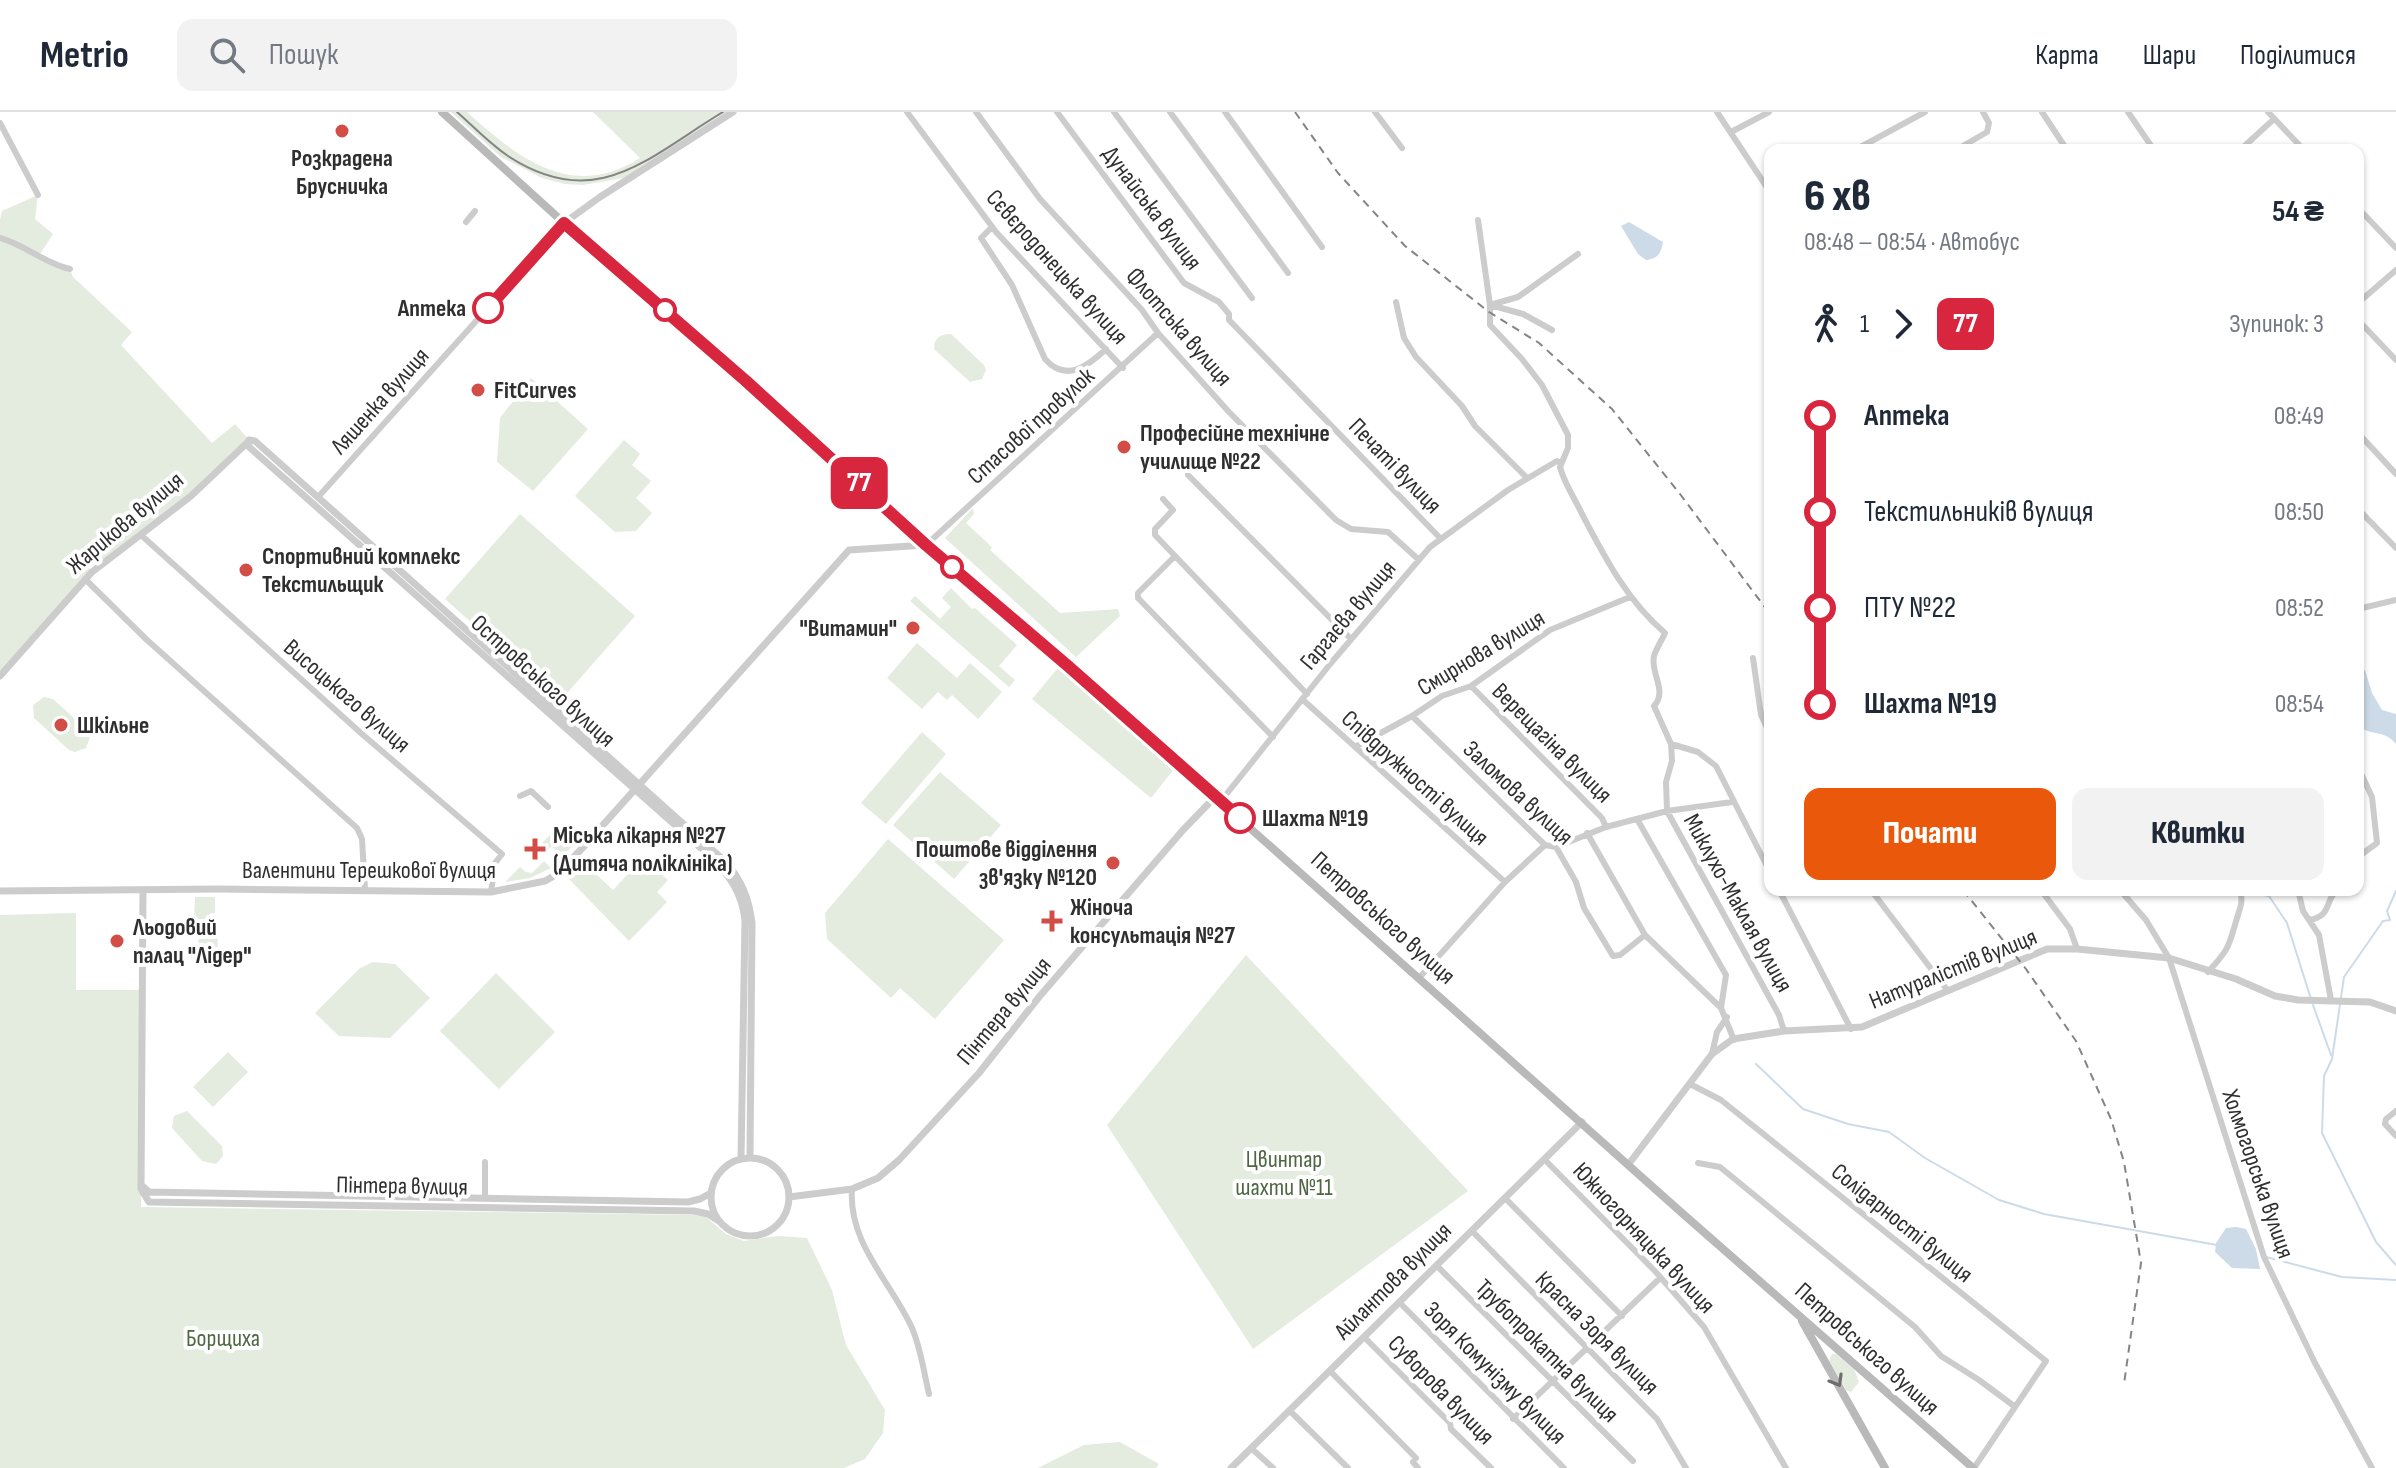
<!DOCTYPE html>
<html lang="uk">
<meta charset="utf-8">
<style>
body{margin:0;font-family:"Sofia Sans Condensed",sans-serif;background:#f2f2f3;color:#1f2937;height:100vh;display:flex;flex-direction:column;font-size:30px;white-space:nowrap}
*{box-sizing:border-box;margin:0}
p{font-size:26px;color:#747a83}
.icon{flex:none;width:44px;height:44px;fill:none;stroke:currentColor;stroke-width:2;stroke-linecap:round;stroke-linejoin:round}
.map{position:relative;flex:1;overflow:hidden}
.sheet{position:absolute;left:1764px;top:32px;width:600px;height:752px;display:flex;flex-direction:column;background:#fff;border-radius:16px;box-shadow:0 2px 6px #0004}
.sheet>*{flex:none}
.badge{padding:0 16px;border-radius:12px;font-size:28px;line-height:52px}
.map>.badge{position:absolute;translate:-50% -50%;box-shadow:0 0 0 4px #fff}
.legs{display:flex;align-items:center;gap:12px;height:88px;padding:0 40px;font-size:26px}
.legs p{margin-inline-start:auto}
.summary{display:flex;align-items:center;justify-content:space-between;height:136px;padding:0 40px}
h1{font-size:44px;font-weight:800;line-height:60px}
.cta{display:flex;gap:16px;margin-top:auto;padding:16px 40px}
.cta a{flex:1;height:92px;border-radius:16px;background:#ea580c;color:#fff;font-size:32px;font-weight:800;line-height:92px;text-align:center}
.cta a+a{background:#f2f2f3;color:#1f2937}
ul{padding:0 40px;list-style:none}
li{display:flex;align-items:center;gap:28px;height:96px;font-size:30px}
li i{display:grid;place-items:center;width:12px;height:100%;margin:0 10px;background:currentColor}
li i::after{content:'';width:20px;height:20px;margin:-10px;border:6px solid;border-radius:50%;background:#fff}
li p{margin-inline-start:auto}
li:first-child i{background:linear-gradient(#0000 50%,currentColor 0)}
li:last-child i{background:linear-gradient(currentColor 50%,#0000 0)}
header{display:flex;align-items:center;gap:48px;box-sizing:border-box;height:112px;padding:0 40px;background:#fff;border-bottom:2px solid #e0e1e3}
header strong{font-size:38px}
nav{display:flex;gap:44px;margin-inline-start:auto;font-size:28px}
.search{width:560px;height:72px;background:#f2f2f3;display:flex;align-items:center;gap:20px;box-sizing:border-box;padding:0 28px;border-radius:16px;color:#747a83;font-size:30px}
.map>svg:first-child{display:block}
.green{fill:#e4ebdf}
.water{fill:#cddbe8}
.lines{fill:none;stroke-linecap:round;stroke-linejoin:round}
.stream{stroke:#cddbe8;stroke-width:2}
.minor{stroke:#ccc;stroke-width:6}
.tertiary{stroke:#ccc;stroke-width:7}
.secondary{stroke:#b9b9b9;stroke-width:8}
.tram{stroke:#848484;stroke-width:2}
.rail{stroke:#848484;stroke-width:2;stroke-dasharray:8 6;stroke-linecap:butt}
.oneway{stroke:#6d6d6d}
.line-1-casing{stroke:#fff;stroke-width:18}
.line-1{stroke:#d7263d;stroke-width:12}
.poi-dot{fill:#d14d46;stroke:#fff;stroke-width:3}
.stop-1-dot{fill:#fff;stroke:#d7263d;stroke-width:4}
.labels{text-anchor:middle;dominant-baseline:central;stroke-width:8;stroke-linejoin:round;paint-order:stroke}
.poi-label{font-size:24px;font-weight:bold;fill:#2f2f2f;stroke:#fff;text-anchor:start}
.street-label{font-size:24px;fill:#2f2f2f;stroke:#fff}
.stop-label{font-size:24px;font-weight:bold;fill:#2f2f2f;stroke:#fff;text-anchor:end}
.park-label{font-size:24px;fill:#4e6642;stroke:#fff}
</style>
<header>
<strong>Metrio</strong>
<div class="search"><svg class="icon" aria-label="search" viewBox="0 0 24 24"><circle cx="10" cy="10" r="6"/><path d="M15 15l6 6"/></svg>Пошук</div>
<nav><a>Карта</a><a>Шари</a><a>Поділитися</a></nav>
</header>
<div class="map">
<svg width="2396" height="1356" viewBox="0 0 2396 1356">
<rect width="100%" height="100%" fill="#fff"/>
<!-- green -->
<path class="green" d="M451,0H467C517,45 571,90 640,46L593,0H733L623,66L583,73L565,72L542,66L501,45Z
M38,83L35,107L53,122L40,142L70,157L73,165L132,220L121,233L212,331L235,312L249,328L207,368L103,453L93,444L85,449L92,460L0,564V108L2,99Z
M951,222L984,253L986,258L982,267L970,270L934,237C934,225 941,222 951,222Z
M531,266L588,317L533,379L497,350L500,306Z
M624,328L640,342L632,353L651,369L636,386L652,401L636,419L615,420L575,384Z
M973,396L974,402L966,411L992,435L990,438L1060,501L1118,497L1120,504L1076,545L945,426Z
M520,402L635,504L560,589L445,487Z
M951,476L972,497L975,496L1017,533L999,554L1015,568L1009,575L910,489L915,484L940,507L951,495L942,486Z
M917,531L957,566L970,551L1002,580L978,607L952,583L947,588L938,580L922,597L887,566Z
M1058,556L1174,657L1151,686L1032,587Z
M44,585L53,587L88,619L90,625L86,636L75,640L69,638L34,606L33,593Z
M922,620L946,642L886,712L861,691Z
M940,660L1001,713L954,767L893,713Z
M562,711L579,727L559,748L552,741L555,737L552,734L548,737L542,731Z
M888,727L1004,828L935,907L900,876L891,886L827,827L825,801Z
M643,746L668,768L657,780L667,790L629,829L567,765L582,749L613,778Z
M544,749L551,756L530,766L505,770L520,755L526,760L532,761Z
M195,785H215V801H211L200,811L194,810Z
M76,801V878H142L141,1095L694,1103L706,1105L726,1122L744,1129L778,1124L807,1126L832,1178L846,1233L885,1298L883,1321L865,1347L844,1356H0V803Z
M217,811L218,838L209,848L201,846L198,828Z
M1246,843L1468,1079L1253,1237L1107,1013Z
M373,850L395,852L430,886L390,926L339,924L315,901L360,856Z
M496,861L555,920L499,977L440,919Z
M228,940L248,960L213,995L193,975Z
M187,999L222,1034L223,1044L216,1052L202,1049L172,1016L174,1004Z
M1832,1242H1836L1854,1257L1859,1270L1851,1280L1846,1278L1829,1248Z
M1120,1330L1159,1352L1156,1356H1038L1084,1333Z"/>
<!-- water -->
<path class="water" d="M1629,110L1663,130C1661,141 1658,147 1646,148L1638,142L1621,114Z
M2358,556L2365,558L2372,581L2382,598L2396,602V632C2384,617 2373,625 2358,614Z
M2236,1115L2246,1117L2256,1137L2260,1157L2232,1156L2215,1140L2216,1131L2226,1116Z"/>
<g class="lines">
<!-- stream -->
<path class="stream" d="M2244,779L2269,784L2287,811L2311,887
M2396,779L2387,799L2390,808L2383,809L2344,865L2332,947L2324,964L2322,1021L2376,1130L2396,1153
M2313,893L2331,943
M1756,952L1803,997L1848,1012L1889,1020L1925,1046L1999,1088L2044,1102L2217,1133
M2266,1145L2342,1165L2396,1168"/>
<!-- minor -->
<path class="minor" d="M907,0L996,120L1123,256
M976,0L1040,87L1142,198L1158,221L1229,300L1336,408L1351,417L1388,420L1418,447
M1057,0L1184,171L1219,190L1229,202V208L1441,427
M1114,0L1252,186
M1170,0L1288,161
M1225,0L1322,135
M1375,0L1402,36
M1717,0L1770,80
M2042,0L2067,38
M2128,0L2154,38
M2268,0L2304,38
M0,11L38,83
M1731,20L1769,0
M1855,38L1925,0
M1956,38L1987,20L1989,11L1983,0
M2240,38L2274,7
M2358,96L2396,136
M1478,108L1490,193L1518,185L1578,142
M466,110L475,99
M992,115L981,126L1012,173L1045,247C1066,271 1088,254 1106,237
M0,126C25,133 46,152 70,157
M1396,190L1404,226L1416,245L1462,294L1475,314L1527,366
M2358,191L2396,158
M2358,208L2396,248
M1552,218L1523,202L1490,193V213L1522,247L1542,273L1568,323V336L1560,355C1564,371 1574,385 1581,400C1604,444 1627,489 1665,521C1662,528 1656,537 1654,544C1650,561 1668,579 1654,594L1671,632L1698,640L1716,654L1770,760
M2358,321L2396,362
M1188,363L1351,527
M319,384L564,111
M1163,387L1173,398L1155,417V423L1307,582
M2358,397L2396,436
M141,423L362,622L502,742L495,751L491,780
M926,433L1158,221
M1175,444L1138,481V486L1273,625
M85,467L147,528L357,716L362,727L365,778
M2358,497L2396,488
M1753,546L1761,603L1770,622
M1471,574L1602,706L1606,715
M1302,587L1505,770
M1412,604L1545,733L1556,735L1576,770L1584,796L1613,844L1620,843L1645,823
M1671,632L1672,649L1666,670L1667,699L1779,903L1784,919
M1355,635L1412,604L1442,584L1471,574L1550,518L1630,485
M2358,655L2372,685L2377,731L2358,745
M520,684L531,679L548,695
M1221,689L1331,551L1430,435L1508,378L1557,349L1561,351
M1637,707L1726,863L1721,896
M1587,721L1645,823L1721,896L1734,928
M1556,735L1606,715L1667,699L1732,690
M1779,778L1851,917
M1871,778L1948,879
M2041,778L2070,817L2077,837
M2120,778L2146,808L2169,846L2264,1145L2315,1251L2372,1356
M2298,778L2303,799L2319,823L2331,888
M2309,808C2332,804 2324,790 2337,778
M2208,860C2232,834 2228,834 2238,803C2241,793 2243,789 2240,778
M1420,865L1505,770L1545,733
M1712,942L1717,920L1727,905
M1690,972L1721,988L2046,1249L1974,1356
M2396,999L2386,1007L2385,1012L2396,1024
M1545,1048L1655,1159L1704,1215L1786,1356
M485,1050V1086
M1698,1051L1720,1055L1915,1215L1941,1244L1979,1268L2014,1294
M852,1077C848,1131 891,1170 912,1216C921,1237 924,1261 929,1282
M1506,1087L1622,1204
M1472,1119L1657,1307L1686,1356
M1437,1154L1633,1349
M1400,1191L1564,1356
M1364,1225L1450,1311L1451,1317L1491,1356
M1330,1259L1416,1346
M1290,1299L1348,1356
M1513,1307L1659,1167
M1251,1336L1273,1356
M1413,1350L1418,1356"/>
<!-- tertiary -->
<path class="tertiary" d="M564,111L600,85L733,0
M249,328L255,329L726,750C742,769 749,787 752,811L750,1046
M249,328L248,334L711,745C730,764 742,781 745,808L741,1047
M0,564L92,460L191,384L248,330
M0,779L218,777L491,780L545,769L559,761L586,732L849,438L926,433
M143,779L141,1077L149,1090L694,1099L708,1102L719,1109
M711 1085a39 39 0 1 1 78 0a39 39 0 1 1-78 0Z
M1628,1053L1712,942L1733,927L1784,919L1862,915L2047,837H2077L2169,846L2236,867L2275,884L2298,888L2370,890L2396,899
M141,1073L149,1080L688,1090L700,1087L711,1081
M789,1085L852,1077L878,1066L899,1048L979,961L1039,885L1183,718L1216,684
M1231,1356L1582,1010"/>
<!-- secondary -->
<path class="secondary" d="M442,0L564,111L746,269L926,433L1068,554L1682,1101L1973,1356
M1802,1209L1885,1356"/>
<!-- tram -->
<path class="tram" d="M457,0C474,15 490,32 508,44C597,102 648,45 723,0"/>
<!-- rail -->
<path class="rail" d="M1295,0L1338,61L1405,134L1489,200L1539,231L1612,297L1680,382L1770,502
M1963,778L2026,857L2076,929L2111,1007L2124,1050L2141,1151L2124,1272"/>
</g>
<!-- one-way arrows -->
<defs><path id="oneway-chevron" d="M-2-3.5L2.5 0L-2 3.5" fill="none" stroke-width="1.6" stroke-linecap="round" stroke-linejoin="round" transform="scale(2)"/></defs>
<use class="oneway" href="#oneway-chevron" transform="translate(1837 1269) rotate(60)"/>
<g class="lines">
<defs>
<path id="line-1" d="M488,196L564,111L746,269L926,433L1068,554L1240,706"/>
</defs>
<!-- line-1 casing -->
<use href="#line-1" class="line-1-casing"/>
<!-- line-1 -->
<use href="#line-1" class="line-1"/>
</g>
<!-- markers -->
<g class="poi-dot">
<circle cx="342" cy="19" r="8"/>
<circle cx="478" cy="278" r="8"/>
<circle cx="1124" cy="335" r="8"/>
<circle cx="246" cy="458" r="8"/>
<circle cx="913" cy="516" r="8"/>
<circle cx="61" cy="613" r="8"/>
<path d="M531 725h8v8h8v8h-8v8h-8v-8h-8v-8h8z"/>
<circle cx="1113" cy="751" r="8"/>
<path d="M1048 797h8v8h8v8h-8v8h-8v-8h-8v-8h8z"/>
<circle cx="117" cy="829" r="8"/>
</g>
<g class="stop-1-dot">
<circle cx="488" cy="196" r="14"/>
<circle cx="665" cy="198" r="10"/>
<circle cx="952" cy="455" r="10"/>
<circle cx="1240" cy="706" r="14"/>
</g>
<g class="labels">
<!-- poi labels -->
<g class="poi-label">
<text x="342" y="46" text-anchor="middle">Розкрадена<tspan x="342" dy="28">Брусничка</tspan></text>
<text x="494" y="278">FitCurves</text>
<text x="1140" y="321">Професійне технічне<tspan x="1140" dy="28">училище №22</tspan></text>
<text x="262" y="444">Спортивний комплекс<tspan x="262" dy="28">Текстильщик</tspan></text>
<text x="897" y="516" text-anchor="end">"Витамин"</text>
<text x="77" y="613">Шкільне</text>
<text x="553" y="723">Міська лікарня №27<tspan x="553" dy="28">(Дитяча поліклініка)</tspan></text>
<text x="1097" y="737" text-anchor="end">Поштове відділення<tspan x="1097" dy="28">зв'язку №120</tspan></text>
<text x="1070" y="795">Жіноча<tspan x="1070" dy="28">консультація №27</tspan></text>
<text x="133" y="815">Льодовий<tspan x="133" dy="28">палац "Лідер"</tspan></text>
</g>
<!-- street labels -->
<g class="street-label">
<text transform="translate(1152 96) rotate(53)">Дунайська вулиця</text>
<text transform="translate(1057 155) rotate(48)">Сєвєродонецька вулиця</text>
<text transform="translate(1179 215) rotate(49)">Флотська вулиця</text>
<text transform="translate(380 289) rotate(-48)">Ляшенка вулиця</text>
<text transform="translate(1031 314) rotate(-42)">Стасової провулок</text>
<text transform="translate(1395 354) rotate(46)">Печаті вулиця</text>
<text transform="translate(125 411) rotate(-40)">Жарикова вулиця</text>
<text transform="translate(1348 503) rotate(-50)">Гаргаєва вулиця</text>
<text transform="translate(1481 541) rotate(-31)">Смирнова вулиця</text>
<text transform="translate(543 569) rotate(42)">Островського вулиця</text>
<text transform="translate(347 584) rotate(41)">Висоцького вулиця</text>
<text transform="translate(1552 631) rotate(45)">Верещагіна вулиця</text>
<text transform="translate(1415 666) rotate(42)">Співдружності вулиця</text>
<text transform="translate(1518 681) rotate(43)">Заломова вулиця</text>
<text x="369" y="758">Валентини Терешкової вулиця</text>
<text transform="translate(1738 791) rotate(61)">Миклухо-Маклая вулиця</text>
<text transform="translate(1383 806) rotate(42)">Петровського вулиця</text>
<text transform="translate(1953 857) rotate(-22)">Натуралістів вулиця</text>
<text transform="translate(1004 899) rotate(-50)">Пінтера вулиця</text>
<text transform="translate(2258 1062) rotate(71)">Холмогорська вулиця</text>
<text transform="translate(402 1074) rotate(1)">Пінтера вулиця</text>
<text transform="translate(1902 1111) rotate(39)">Солідарності вулиця</text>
<text transform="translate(1644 1126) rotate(47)">Южногорняцька вулиця</text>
<text transform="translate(1393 1169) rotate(-45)">Айлантова вулиця</text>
<text transform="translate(1597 1221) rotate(45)">Красна Зоря вулиця</text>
<text transform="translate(1867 1237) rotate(42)">Петровського вулиця</text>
<text transform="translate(1547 1239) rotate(45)">Трубопрокатна вулиця</text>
<text transform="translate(1495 1261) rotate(45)">Зоря Комунізму вулиця</text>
<text transform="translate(1441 1278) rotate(46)">Суворова вулиця</text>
</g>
<!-- stop labels -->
<g class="stop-label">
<text x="466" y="196">Аптека</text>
<text x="1262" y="706" text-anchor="start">Шахта №19</text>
</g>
<!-- park labels -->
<g class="park-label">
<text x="1284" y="1047">Цвинтар<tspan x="1284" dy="28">шахти №11</tspan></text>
<text x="223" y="1226">Борщиха</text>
</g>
</g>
</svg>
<b class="badge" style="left:859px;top:371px;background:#d7263d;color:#fff">77</b>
<section class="sheet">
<div class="summary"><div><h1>6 хв</h1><p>08:48 – 08:54 · Автобус</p></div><b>54 ₴</b></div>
<div class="legs"><svg class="icon" aria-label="walk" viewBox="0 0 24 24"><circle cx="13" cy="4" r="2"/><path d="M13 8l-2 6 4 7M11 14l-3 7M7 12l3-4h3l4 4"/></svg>1<svg class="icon" aria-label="forward" viewBox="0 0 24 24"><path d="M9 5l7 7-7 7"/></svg><b class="badge" style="background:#d7263d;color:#fff">77</b><p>Зупинок: 3</p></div>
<ul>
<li><i style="color:#d7263d"></i><b>Аптека</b><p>08:49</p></li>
<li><i style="color:#d7263d"></i><span>Текстильників вулиця</span><p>08:50</p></li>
<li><i style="color:#d7263d"></i><span>ПТУ №22</span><p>08:52</p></li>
<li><i style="color:#d7263d"></i><b>Шахта №19</b><p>08:54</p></li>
</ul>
<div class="cta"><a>Почати</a><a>Квитки</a></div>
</section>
</div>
